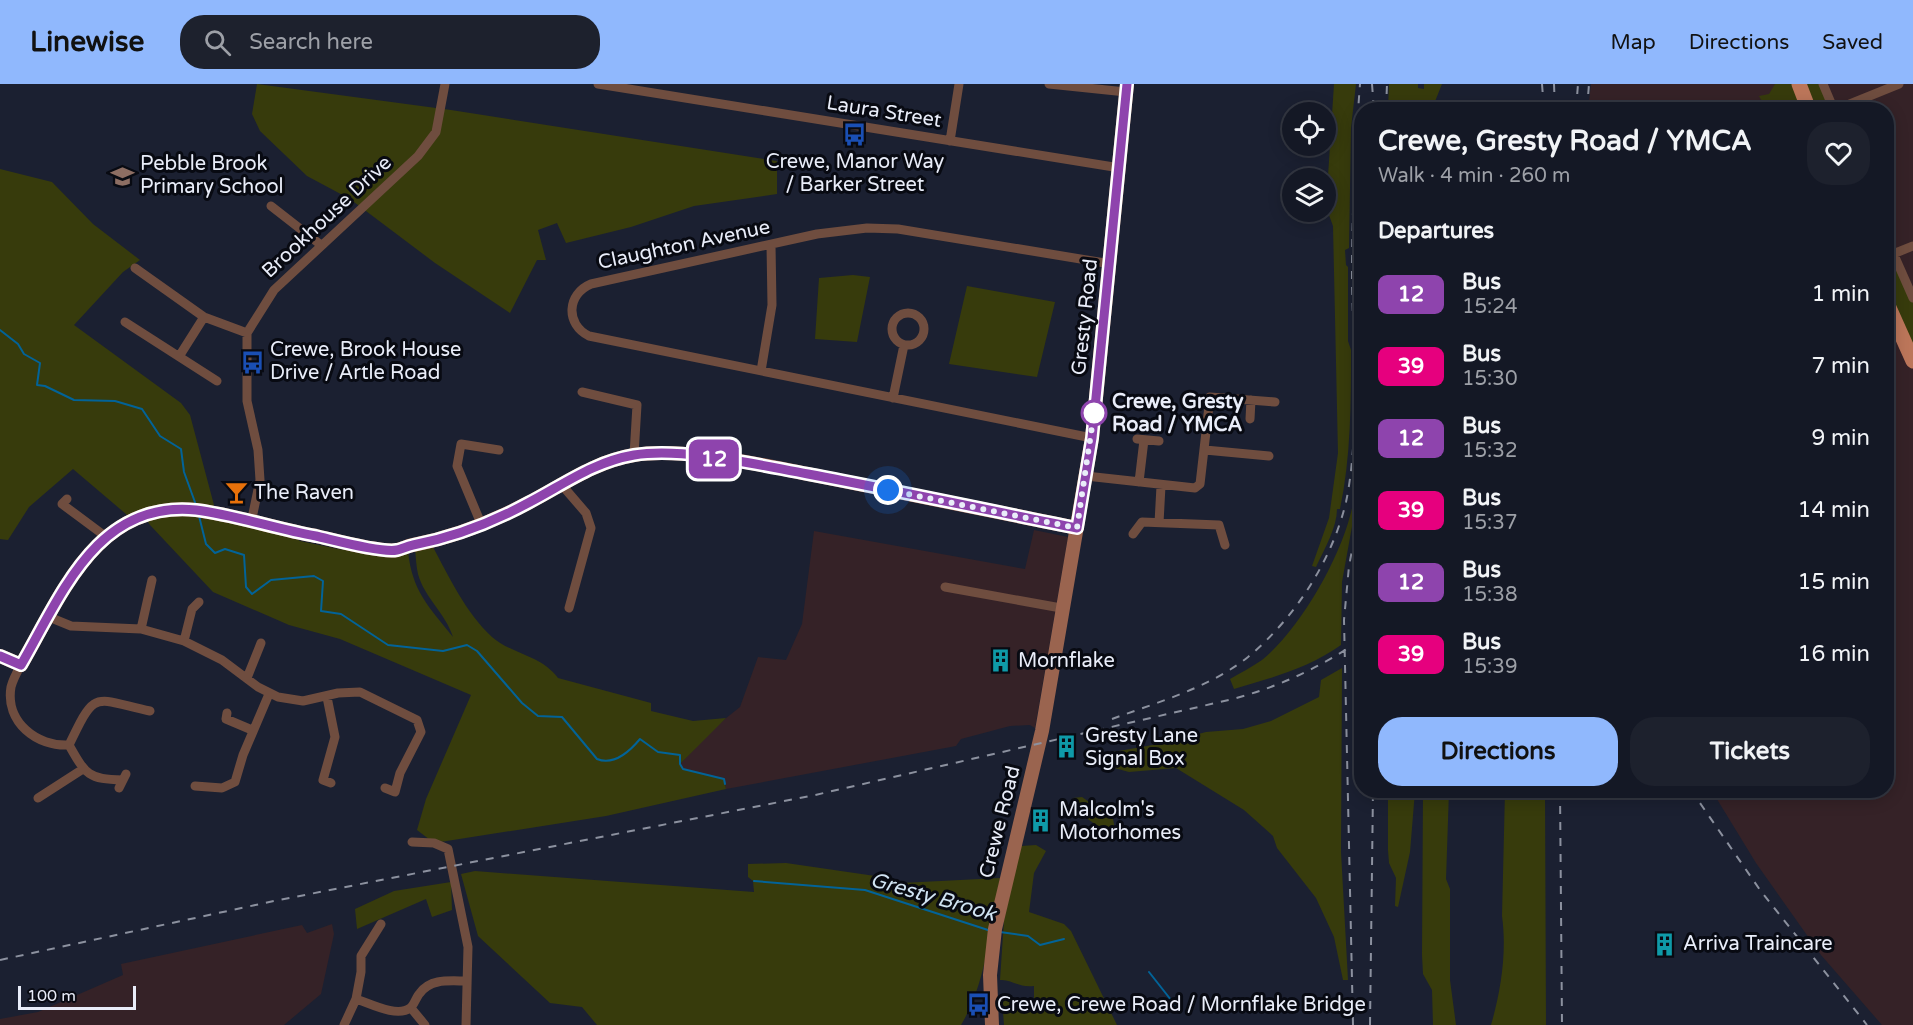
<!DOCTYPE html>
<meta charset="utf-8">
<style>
body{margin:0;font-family:"Varela Round",sans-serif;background:#1d212d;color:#f1f3f6;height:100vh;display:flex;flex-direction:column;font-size:22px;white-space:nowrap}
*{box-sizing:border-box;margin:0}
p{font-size:20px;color:#9da0a7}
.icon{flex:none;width:33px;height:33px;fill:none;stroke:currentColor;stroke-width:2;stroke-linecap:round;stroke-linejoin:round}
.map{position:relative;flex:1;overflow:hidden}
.drawer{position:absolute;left:1354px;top:18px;width:540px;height:696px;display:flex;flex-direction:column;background:#141825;border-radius:24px;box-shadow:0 3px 15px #0003,0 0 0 2px #333742}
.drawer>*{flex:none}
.badge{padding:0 12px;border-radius:9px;font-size:21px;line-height:39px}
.controls{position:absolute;left:1282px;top:18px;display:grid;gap:12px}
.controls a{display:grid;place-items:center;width:54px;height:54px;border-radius:50%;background:#141825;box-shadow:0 3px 15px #0003,0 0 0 2px #333742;font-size:30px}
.scale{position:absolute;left:18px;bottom:15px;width:118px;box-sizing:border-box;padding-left:6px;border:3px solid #e9edf9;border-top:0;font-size:16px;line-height:21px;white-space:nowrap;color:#e9edf9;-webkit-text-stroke:4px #080a12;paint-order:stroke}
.you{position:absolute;width:30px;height:30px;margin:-15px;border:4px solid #fff;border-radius:50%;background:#1a73e8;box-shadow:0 0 0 9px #1a73e833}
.map>.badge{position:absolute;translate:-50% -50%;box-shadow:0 0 0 3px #fff}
h2{padding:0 24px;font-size:22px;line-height:54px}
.round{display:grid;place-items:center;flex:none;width:63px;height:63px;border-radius:24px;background:#1d212d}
.overview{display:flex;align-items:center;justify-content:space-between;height:102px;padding:0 24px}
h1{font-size:28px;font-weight:800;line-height:45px}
.action{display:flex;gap:12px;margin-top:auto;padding:12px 24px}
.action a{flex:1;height:69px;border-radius:24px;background:#90b8fd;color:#111;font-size:24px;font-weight:800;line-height:69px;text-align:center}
.action a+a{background:#1d212d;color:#f1f3f6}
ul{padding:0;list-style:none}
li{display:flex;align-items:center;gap:18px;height:72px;padding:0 24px}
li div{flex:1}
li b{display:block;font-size:22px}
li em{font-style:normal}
li .badge{min-width:66px;font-weight:700;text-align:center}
header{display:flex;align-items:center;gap:36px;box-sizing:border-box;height:84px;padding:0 30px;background:#90b8fd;color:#111}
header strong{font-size:28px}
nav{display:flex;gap:33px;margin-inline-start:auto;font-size:21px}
.search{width:420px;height:54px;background:#1d212d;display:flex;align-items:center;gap:15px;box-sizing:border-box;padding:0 21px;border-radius:24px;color:#9da0a7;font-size:22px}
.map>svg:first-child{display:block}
.industrial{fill:#352227}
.green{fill:#373b0c}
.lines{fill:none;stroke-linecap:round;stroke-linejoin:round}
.stream{stroke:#026398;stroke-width:2}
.street{stroke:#6f4d3f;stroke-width:9}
.secondary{stroke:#9a644f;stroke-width:14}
.primary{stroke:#bc765a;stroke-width:15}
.rail{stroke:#8c919f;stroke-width:2;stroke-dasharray:8 8;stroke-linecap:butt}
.line-casing{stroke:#fff;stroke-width:14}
.line{stroke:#8e44ad;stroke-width:9}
.walk{stroke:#e9edf9;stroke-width:6;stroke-dasharray:0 10.8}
.stop-dot{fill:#fff;stroke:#8e44ad;stroke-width:3}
.labels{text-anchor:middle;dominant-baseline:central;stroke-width:6;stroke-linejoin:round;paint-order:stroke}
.street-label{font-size:20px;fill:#e9edf9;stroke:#080a12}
.poi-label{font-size:20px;fill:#e9edf9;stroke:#080a12;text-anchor:start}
.stop-label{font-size:20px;font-weight:bold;fill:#e9edf9;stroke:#080a12;text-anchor:start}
.water-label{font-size:21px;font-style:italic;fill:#d0e3f2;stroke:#080a12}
</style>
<header>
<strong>Linewise</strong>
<div class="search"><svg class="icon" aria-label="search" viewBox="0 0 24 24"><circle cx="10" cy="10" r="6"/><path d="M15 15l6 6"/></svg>Search here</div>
<nav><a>Map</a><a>Directions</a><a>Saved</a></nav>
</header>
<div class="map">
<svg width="1913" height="941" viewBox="0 0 1913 941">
<rect width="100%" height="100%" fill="#1b2031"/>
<!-- industrial -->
<path class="industrial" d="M1591,0H1913V941H1882L1821,871L1756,779L1712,707L1887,706V26H1588Z
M1034,446L1068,453L1035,644L1030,641L1010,642L961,655L956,662L726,705L724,695L683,685L680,680L715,643L740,623L758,573L786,576L802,540L814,447L1025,485Z
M332,840L334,850L321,910L284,941H0V935L38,928L123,891L121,880L302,841L307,849Z"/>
<!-- green -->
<path class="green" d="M257,0L451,26L777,77V110L694,122L631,143L566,159L557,139L538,146L546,176H537L510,229L435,179L350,115L307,92L260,47L252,30Z
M1334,0H1356L1351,44L1349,164L1345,166L1346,181L1348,183V257L1351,266C1351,319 1351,373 1340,425H1337C1337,443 1325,464 1316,483L1312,482L1329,434L1338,369L1333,142L1326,123Z
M1389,0H1418V4L1424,5V0H1442L1432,25H1388Z
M1775,0H1823L1834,25H1766L1759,12L1769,10Z
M0,85L52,98L93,140L140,176L123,188L74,241L181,319L190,331L214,421L209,428L282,446L300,457L343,466L408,467C412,507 429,523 453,553C446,530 424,513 418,490C416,482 416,473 415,465L433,463C449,493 466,529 492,553C511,570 541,571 558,594L651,619V627L693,637L726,634L680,680L683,685L724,695L726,705L606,732L434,759L417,746L426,715L471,611L340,555L289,541L213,508L150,441L144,432L133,436L73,385L29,423L8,456L0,455Z
M1887,155L1913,214V277L1887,219Z
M853,191L870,193L857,258L815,255L819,194Z
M967,202L1055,218L1037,293L949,280Z
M1360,300H1362V387L1342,498L1341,561C1309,584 1271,594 1234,605L1230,595C1240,589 1252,583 1262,576C1299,546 1338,478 1350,432C1362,389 1360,344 1360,300Z
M1358,489H1362V545L1352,553V520Z
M1342,584L1341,768L1348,896H1343L1334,853L1316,814L1277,764L1273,752L1244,726L1176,684L1129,688L1089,677L1091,672L1169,658L1206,648L1243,645L1271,637L1319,613L1321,596Z
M1388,707H1415L1410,768L1398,823L1395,822L1396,794L1389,779L1388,766Z
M1423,707H1449L1446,795L1450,805V896L1456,941H1433L1432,906L1423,890L1422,871Z
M1505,707H1545L1546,941H1491C1501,907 1507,868 1502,832Z
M1082,713L1113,735L1115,745L1120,749L1119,756L1071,724L1073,714Z
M1036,761L1046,767L1034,789L1029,828L1064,840L1071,847L1117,941H1004L1002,915H1034V902C1018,904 1012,895 1000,896L1004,836L1021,762Z
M786,779L882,793L901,799L1000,794C990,843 987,898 961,941H597L582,923L550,919L478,852L461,790L475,787L754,808L753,797L748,793V780Z
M451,798L452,826L432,833L426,815L357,845L355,825L394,807Z"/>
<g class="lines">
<!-- stream -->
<path class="stream" d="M0,246L18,260L24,270L40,279L37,301L45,302L74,316L115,317L142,325L160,352L181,365L184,388L196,421
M199,432L206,460L215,469L225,465L244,471L246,503L252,510L271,496L314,492L323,497L321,527L341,530L388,561L443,567L467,561L477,567L522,619L538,632L562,633L597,675C614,682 630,667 640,655L658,668L680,671V680L683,685L724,695L725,700
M754,797L865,806L991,847
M1000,848L1028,852L1040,861L1064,855
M1149,888L1175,921"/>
<!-- street -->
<path class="street" d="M598,0L1120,84
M1049,0L1126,8
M1823,0L1834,26
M1835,26L1899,0
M950,57L959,0
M271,122L321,161
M1887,155L1913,214
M1893,170L1913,162
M135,184L204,233L247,249
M892 245a16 16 0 1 1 32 0a16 16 0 1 1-32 0Z
M125,238L217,297
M180,271L204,233
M761,287L772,221L771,161
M582,308L637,321L634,371
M893,314L904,261
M1250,335L1251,316
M1092,354L589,252C565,240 567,210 591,200L817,150L867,144L898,145L1111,180
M1137,355L1159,357
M1205,366L1269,372
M1086,392L1195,404L1200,400L1210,313L1275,318
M1139,398L1144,356
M561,400L586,429L591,444L569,524
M67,415L62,420L105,452
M251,439L260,396L258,366L247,317V249L274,206L418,72L436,48L445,0
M1159,439L1161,402
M482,442L457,382L461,360L499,366
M1133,450L1142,438L1219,441L1225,461
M945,503L1061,524
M49,533L71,542L141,545L184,557L222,576L258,603L278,613L303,617L338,609L360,608L417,636L421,648L400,689L395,708L385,704
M141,545L152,496
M184,557L192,525L199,518
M21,581C17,588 13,595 11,603C5,638 37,663 69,661C86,691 88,695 123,696
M247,594L261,559
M327,613L335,653L323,696L331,699
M227,629L226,635L252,646
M69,661C96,605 92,614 150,627
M195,702L222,704L235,698L243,671L269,610
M119,704L126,690
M38,714L83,685
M412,758L434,759L448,765L468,863L466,941
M381,840L361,872V888L356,915C369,919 397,934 410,924C414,922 416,913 420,909C431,894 450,897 467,897
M411,924L425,941
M344,941L356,915"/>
<!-- secondary -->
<path class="secondary" d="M0,572L21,581C62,510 97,416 196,426C236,431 276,445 316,452C334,456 381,469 397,466C402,465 407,462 413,461C455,453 490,439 528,419C563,401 593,378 634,371C684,363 762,381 813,391C901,408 989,426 1077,444
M992,941L990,891L995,845L1042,647L1092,354L1127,0"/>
<!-- primary -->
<path class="primary" d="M1799,0L1809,26
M1887,219L1913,277"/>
<!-- rail -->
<path class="rail" d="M1372,0L1374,26
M1542,0L1544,26
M1554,0L1555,26
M1386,26L1387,0
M1576,26L1578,0
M1587,26L1589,0
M1112,635C1158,618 1209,604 1248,573C1294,535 1332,477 1346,418C1360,352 1353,263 1352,195C1352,130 1355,65 1360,0
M1560,706L1562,941
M1691,706L1760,806L1867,941
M0,876L274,817L815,711L1233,615C1281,602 1321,583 1362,555
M1353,941L1344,536L1349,482L1362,415
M1370,941L1373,706"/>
</g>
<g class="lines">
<defs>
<path id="line" d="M0,572L21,581C62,510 97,416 196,426C236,431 276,445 316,452C334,456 381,469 397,466C402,465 408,462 413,461C455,453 491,439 528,419C563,401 593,378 634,371C683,363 758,381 808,390C898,407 988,426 1077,444L1092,354L1127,0"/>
</defs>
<!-- line casing -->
<use href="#line" class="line-casing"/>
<!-- line -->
<use href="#line" class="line"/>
<!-- walk -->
<path class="walk" d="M888,406L1077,444L1094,329"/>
</g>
<!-- icons -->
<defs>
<symbol id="bus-bare" viewBox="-9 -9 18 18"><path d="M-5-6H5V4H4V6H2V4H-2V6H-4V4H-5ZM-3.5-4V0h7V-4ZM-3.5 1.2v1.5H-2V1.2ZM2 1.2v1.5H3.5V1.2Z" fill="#1a4fb4" stroke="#080a12" stroke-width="2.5" paint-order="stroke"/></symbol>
<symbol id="school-bare" viewBox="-9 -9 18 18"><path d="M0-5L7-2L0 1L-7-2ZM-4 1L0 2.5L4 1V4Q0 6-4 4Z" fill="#8d6e63" stroke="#080a12" stroke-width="2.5" paint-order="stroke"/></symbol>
<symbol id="bar-bare" viewBox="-9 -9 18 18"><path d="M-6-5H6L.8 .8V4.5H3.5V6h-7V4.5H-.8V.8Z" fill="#e8710a" stroke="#080a12" stroke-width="2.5" paint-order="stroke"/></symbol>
<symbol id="building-bare" viewBox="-9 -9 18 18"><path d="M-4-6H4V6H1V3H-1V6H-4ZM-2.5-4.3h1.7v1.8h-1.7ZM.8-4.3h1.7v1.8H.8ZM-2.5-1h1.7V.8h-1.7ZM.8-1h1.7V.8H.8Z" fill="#0f9aa8" stroke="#080a12" stroke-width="2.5" paint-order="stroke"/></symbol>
</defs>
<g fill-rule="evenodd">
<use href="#bus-bare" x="838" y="34" width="33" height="33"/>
<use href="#school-bare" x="106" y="76" width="33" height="33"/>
<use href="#bus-bare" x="236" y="262" width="33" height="33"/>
<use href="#bar-bare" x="220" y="392" width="33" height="33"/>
<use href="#building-bare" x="984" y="560" width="33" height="33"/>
<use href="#building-bare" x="1050" y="646" width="33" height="33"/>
<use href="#building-bare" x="1024" y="720" width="33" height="33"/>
<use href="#building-bare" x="1648" y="844" width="33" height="33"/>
<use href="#bus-bare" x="962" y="904" width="33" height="33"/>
</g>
<!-- markers -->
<circle class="stop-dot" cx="1094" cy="329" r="12"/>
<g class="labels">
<!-- street labels -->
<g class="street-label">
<text transform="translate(884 28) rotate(9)">Laura Street</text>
<text transform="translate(327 133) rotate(-43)">Brookhouse Drive</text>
<text transform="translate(684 161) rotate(-12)">Claughton Avenue</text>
<text transform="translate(1085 233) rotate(-84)">Gresty Road</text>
<text transform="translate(1000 738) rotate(-76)">Crewe Road</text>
</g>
<!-- poi labels -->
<g class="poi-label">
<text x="855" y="78" text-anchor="middle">Crewe, Manor Way<tspan x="855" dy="23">/ Barker Street</tspan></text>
<text x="140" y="80">Pebble Brook<tspan x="140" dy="23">Primary School</tspan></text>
<text x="270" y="266">Crewe, Brook House<tspan x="270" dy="23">Drive / Artle Road</tspan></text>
<text x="254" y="409">The Raven</text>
<text x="1018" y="577">Mornflake</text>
<text x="1085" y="652">Gresty Lane<tspan x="1085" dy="23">Signal Box</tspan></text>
<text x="1059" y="726">Malcolm's<tspan x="1059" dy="23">Motorhomes</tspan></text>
<text x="1683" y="860">Arriva Traincare</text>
<text x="997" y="921">Crewe, Crewe Road / Mornflake Bridge</text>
</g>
<!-- stop labels -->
<g class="stop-label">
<text x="1112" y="318">Crewe, Gresty<tspan x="1112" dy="23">Road / YMCA</tspan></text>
</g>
<!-- water labels -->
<g class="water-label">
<text transform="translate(933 813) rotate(16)">Gresty Brook</text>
</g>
</g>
</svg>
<div class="controls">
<a><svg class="icon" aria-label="locate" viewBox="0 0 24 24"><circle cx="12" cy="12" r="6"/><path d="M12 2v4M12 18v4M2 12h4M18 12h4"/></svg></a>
<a><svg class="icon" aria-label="layers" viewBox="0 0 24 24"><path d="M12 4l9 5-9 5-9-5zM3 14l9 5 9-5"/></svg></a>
</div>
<div class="scale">100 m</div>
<div class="you" style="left:888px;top:406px"></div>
<b class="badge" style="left:714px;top:375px;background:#8e44ad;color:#fff">12</b>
<section class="drawer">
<div class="overview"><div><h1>Crewe, Gresty Road / YMCA</h1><p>Walk · 4 min · 260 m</p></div><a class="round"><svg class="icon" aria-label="heart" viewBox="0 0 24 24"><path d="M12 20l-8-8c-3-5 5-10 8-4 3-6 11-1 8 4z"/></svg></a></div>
<h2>Departures</h2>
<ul>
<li><span class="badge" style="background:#8e44ad;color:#fff">12</span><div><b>Bus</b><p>15:24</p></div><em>1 min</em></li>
<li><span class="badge" style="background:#e6007e;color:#fff">39</span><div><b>Bus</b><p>15:30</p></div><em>7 min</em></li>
<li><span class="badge" style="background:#8e44ad;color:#fff">12</span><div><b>Bus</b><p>15:32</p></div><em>9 min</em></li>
<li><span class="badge" style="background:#e6007e;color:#fff">39</span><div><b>Bus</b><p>15:37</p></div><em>14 min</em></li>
<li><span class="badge" style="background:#8e44ad;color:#fff">12</span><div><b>Bus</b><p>15:38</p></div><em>15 min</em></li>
<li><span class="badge" style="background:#e6007e;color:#fff">39</span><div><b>Bus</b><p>15:39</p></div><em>16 min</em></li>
</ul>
<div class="action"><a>Directions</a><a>Tickets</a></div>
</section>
</div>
